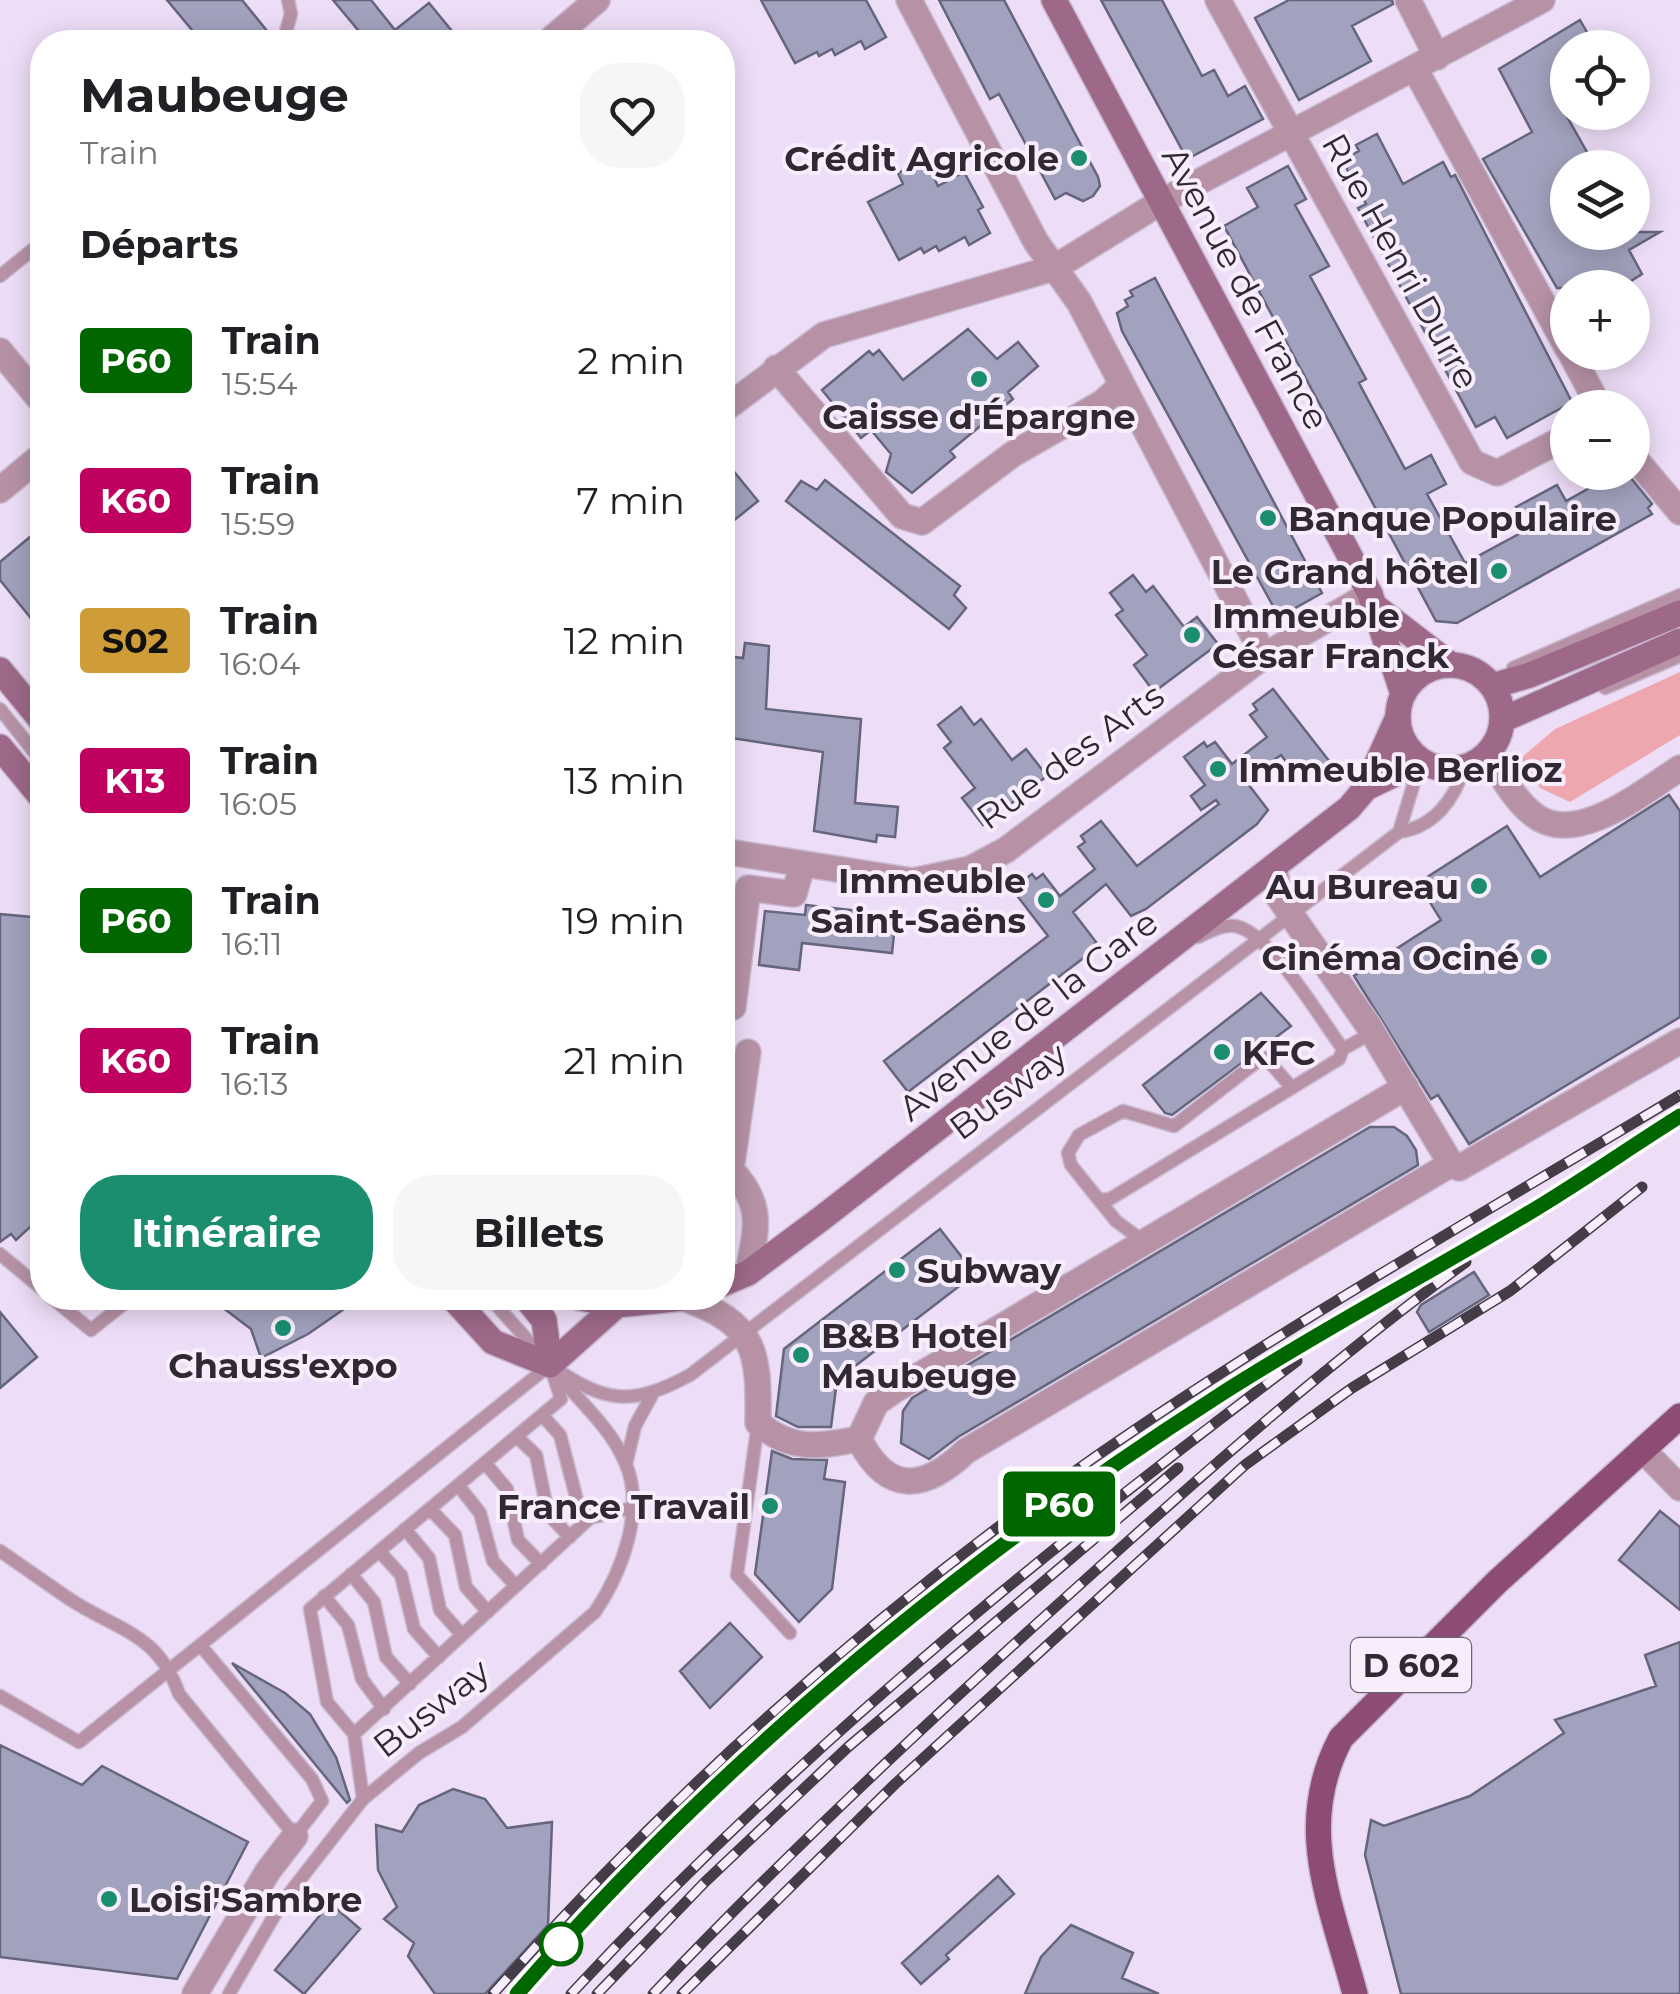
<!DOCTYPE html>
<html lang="fr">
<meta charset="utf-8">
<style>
body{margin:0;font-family:Montserrat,sans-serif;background:#f6f6f6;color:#202124;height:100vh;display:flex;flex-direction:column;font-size:38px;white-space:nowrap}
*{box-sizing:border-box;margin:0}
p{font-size:32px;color:#757577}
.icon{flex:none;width:55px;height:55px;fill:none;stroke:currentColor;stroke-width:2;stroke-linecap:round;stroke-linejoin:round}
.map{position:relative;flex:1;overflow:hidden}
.sheet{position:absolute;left:30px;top:30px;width:705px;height:1280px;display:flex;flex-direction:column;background:#fff;border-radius:40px;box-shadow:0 5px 25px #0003}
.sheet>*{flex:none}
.badge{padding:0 20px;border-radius:8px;font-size:35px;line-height:65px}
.tools{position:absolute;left:1550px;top:30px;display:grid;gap:20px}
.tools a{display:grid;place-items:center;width:100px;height:100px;border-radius:50%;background:#fff;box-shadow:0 5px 25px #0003;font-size:50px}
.map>.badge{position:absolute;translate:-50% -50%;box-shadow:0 0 0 5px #fff}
h2{padding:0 50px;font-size:38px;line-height:90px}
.round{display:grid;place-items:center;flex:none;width:105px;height:105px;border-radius:40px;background:#f6f6f6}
.head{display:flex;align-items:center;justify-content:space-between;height:170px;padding:0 50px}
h1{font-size:48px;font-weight:700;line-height:75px}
.button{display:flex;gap:20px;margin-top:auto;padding:20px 50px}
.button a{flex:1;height:115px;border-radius:40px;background:#1b8e70;color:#fff;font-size:40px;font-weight:700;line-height:115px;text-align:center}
.button a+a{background:#f6f6f6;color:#202124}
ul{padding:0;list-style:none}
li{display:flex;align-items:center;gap:30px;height:140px;padding:0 50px}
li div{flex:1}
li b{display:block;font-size:38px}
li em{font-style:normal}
li .badge{min-width:110px;font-weight:700;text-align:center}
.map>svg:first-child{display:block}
.green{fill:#eea7ae}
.building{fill:#a2a2be;stroke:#65657e;stroke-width:2.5}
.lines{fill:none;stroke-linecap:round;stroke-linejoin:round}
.lane-casing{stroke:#c8b9d0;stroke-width:15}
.street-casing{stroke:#c8b9d0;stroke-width:28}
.secondary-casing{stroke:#c8b9d0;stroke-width:28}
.primary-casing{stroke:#c8b9d0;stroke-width:28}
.lane{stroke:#b792a7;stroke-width:12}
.street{stroke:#b792a7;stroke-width:25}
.secondary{stroke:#9e6989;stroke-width:25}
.primary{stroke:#8c4c74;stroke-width:25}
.rail-casing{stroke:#443c47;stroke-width:11}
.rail{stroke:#f7edfd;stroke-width:8;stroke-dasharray:22;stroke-linecap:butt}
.line-casing{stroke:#fff;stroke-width:22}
.line{stroke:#060;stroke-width:15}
.poi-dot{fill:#1b8e70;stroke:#f7edfd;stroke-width:4}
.stop-dot{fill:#fff;stroke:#060;stroke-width:5}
.labels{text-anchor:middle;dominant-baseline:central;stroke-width:8;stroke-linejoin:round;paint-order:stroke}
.shield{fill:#f7edfd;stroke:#6c6470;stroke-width:2.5}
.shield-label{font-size:32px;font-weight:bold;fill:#302933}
.poi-label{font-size:35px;font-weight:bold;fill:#302933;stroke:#f7edfd;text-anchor:start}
.street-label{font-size:35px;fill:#302933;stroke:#f7edfd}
</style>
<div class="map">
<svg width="1680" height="1994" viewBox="0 0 1680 1994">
<rect width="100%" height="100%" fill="#eeddf7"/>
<!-- green -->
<path class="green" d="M1680,672V735L1570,802L1540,788L1521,758L1555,729Z"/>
<!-- building -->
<path class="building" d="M167,0H242L268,32L255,42H202Z
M333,0H371L395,30L429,3L461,42H368Z
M761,0H866L886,37L865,49L861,41L835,55L832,49L819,56L817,52L795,63Z
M939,0H1004L1098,177L1100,186L1093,196L1083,201L1066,193L1055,199L999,94L990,99Z
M1101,0H1162L1202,76L1214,70L1228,96L1245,86L1263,119L1187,159Z
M1289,0H1392L1393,4L1352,26L1371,61L1299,100L1255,18Z
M1580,20L1596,48H1568V81L1552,90L1596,168H1568V232H1660L1629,250L1642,274L1620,288H1557L1483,159L1532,132L1499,69Z
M1377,134L1403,184L1443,162L1451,177L1455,175L1572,402L1507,438L1495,417L1476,427L1358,208L1366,204L1342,160L1359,151L1356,145Z
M925,160L938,186L964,172L983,207L978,210L990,233L969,245L965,237L939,251L936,246L924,253L921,248L899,260L868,202L903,184L898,173Z
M1288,166L1306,199L1295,205L1329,266L1310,276L1366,379L1359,383L1405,469L1431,455L1446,484L1427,494L1465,563L1528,529L1516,507L1557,485L1566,501L1600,482L1605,472H1626L1652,504L1648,508L1652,514L1457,623L1436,621L1224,226L1258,207L1247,188Z
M1155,278L1322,593L1279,617L1122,331L1117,313L1128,306L1125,300L1133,296L1130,291Z
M968,329L997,359L1018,342L1038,366L1008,392L1013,399L950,451L955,457L912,493L886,472L891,454L871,430L861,438L822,390L869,351L873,355L879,350L903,380Z
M722,457L758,501L722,530Z
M825,480L960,586L954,595L966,608L949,629L786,501L801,481L817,490Z
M42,527V632L0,580V562Z
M1133,575L1146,592L1153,586L1184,627L1197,617L1218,644L1154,692L1134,665L1147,655L1116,615L1123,610L1110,593Z
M745,643L769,646L766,709L861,719L855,803L898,807L895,837L877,835L876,842L814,831L823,752L725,737L734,657L743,658Z
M1273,689L1333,766L1303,784L1281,755L1245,780L1268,810L1257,824L1146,909L1131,916L1106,884L1073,912L1096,942L1086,956L908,1092L884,1061L1048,936L1012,889L1032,874L1036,879L1043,874L1060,896L1095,869L1078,847L1085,842L1081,836L1101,821L1137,866L1219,804L1216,800L1201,810L1191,796L1205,785L1184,757L1204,742L1207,747L1215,742L1232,764L1267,737L1250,715L1257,710L1253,704Z
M961,707L974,725L981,719L1012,760L1026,749L1047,776L983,825L962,798L975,788L944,748L951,742L938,725Z
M1669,795L1680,811V1017L1469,1144L1438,1095L1431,1099L1354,976L1441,920L1418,883L1507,826L1540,877Z
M806,905L896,915L892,953L802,943L799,970L759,965L765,911L805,915Z
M0,914L42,918V1216L16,1240L11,1234L0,1242Z
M1261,993L1291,1026L1172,1115L1165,1113L1143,1085Z
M1370,1127H1394L1407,1136L1416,1150L1418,1165L958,1437L929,1459L901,1443L903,1411L912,1398Z
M940,1229L975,1274L837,1380L831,1427H798L776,1416L784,1349Z
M1474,1272L1489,1295L1429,1332L1417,1312L1421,1305Z
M210,1298H360L308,1334L261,1358L251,1329Z
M0,1312L37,1357L0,1388Z
M772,1451L792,1459L827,1460L824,1479L845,1482L832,1589L799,1622L755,1574Z
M1660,1511L1680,1527V1610L1619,1560Z
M730,1623L762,1657L710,1708L680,1671Z
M1680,1642V1994H1401L1365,1855L1371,1820L1384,1826L1470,1796L1564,1733L1555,1720L1656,1686L1645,1655Z
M232,1663L285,1693L310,1714L336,1757L350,1800L347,1803Z
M0,1745L82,1785L102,1766L248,1842L177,1979L0,1957Z
M453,1789L485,1799L507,1828L552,1822L548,1925L485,1994H435L408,1956L414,1943L384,1919L397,1907L378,1870L376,1825L402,1832L419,1805Z
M998,1876L1014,1894L946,1955L949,1959L921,1984L902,1963Z
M330,1903L360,1929L304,1994L275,1970Z
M1071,1925L1133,1953L1122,1978L1159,1994H1025L1041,1957Z"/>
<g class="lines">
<defs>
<path id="lane" d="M283,42L291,14L288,0
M0,276L42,242
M1513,668L1680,595
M1605,688L1680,656
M0,709L42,762
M1399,832L1420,763
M1198,937C1209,932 1222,924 1235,926C1270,932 1321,1020 1343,1049L1339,1059L1110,1199L1099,1200L1071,1165L1068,1153L1079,1135L1123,1111L1174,1126L1259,1060L1266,1058L1292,1088
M1343,1049L1372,1033
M1099,1200L1116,1221L1143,1241
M0,1254L42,1289
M52,1298L91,1330L131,1298
M490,1298L540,1354
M550,1365C605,1403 631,1407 690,1375L1399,832C1434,827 1455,799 1464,767
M542,1415L560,1435L579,1508L590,1518
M758,1423L737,1575L790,1633
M517,1437L536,1455L548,1514L570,1537
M485,1463L507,1489L518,1540L541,1564
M626,1464L635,1426L652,1395
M458,1485L480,1513L493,1561L516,1586
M430,1509L455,1535L466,1587L488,1612
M405,1529L429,1558L440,1610L462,1635
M0,1551C24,1567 47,1584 71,1600C119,1631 158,1633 179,1694L295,1836L322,1801L312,1779L201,1646
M379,1551L401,1575L414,1629L439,1657
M351,1574L374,1602L386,1657L410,1684
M324,1596L348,1625L362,1679L384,1709
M0,1696L79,1742L550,1365
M354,1734L590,1518L632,1508
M363,1799L354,1734L327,1702L310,1609L561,1399L550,1365
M229,1994L281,1904L363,1799L419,1753L462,1727L595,1612C622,1572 646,1509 625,1462C612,1431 585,1406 563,1381"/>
<path id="street" d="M909,0L1036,242L1079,302L1264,656
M1218,0L1472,462L1497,473L1568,436
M1408,0L1437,57
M548,42L597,0
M1415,69L1568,349
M0,351L42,402
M1570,352L1600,408
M776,368L902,516L922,522L1013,454L1102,403L1121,386
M722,411L824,335L1054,268L1161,202L1542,0
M1632,455L1680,512
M0,490L42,455
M1487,754C1501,774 1514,800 1534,815C1576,848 1644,791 1680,768
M722,851L913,881L970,869L1006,850L1264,656L1370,594
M1275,869L1278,896L1368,1025L1451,1164
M722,1005L733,1007L748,888L794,894L802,866
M1406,1087L893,1391L876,1403L859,1439C888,1496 925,1490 966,1451L1451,1164L1459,1168L1680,1041
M722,1169L731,1170C765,1205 756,1229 748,1273
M731,1170L748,1052
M683,1298C757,1324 759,1351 758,1423C791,1452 820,1446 859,1439
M1643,1450L1680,1488
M195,1994L268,1871L295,1836"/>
<path id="secondary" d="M1054,0L1370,594L1403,694
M1377,608L1451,665
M1398 717a52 52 0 1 1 104 0a52 52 0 1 1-104 0Z
M0,670L42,721
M1492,686L1530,675L1680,613
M1502,720L1680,641
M0,747L42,798
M1366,788L1421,761
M722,1284L748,1273L822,1218L1349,808L1366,788L1397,719
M453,1298L493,1342L550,1365
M526,1298L544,1320L550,1365
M580,1298L617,1305L684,1298
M550,1365L617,1305"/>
<path id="primary" d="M1355,1994C1331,1903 1294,1826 1341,1738L1497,1582L1680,1416"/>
</defs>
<!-- lane casing -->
<use href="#lane" class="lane-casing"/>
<!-- street casing -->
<use href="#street" class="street-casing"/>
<!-- secondary casing -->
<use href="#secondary" class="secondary-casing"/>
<!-- primary casing -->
<use href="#primary" class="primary-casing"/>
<!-- lane -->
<use href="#lane" class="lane"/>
<!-- street -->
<use href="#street" class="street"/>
<!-- secondary -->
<use href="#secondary" class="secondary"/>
<!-- primary -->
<use href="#primary" class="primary"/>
<defs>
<path id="rail" d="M1585,1179L1680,1116
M493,1994C671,1793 874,1611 1095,1457C1283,1327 1484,1213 1680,1095
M517,1994C720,1762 958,1564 1216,1397C1339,1317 1470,1251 1594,1173
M571,1994C790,1758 1039,1554 1297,1361
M597,1994L705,1882L848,1747L1178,1468
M653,1994C790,1850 936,1714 1084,1581C1207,1470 1332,1360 1466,1262
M682,1994L895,1784L1245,1465L1352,1388L1510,1291L1642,1187"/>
</defs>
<!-- rail casing -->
<use href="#rail" class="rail-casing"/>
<!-- rail -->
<use href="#rail" class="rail"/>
</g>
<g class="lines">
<defs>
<path id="line" d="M517,1994C718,1762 957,1564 1215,1398C1317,1332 1424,1276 1527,1214C1579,1183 1629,1148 1680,1116"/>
</defs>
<!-- line casing -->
<use href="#line" class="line-casing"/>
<!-- line -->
<use href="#line" class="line"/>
</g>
<!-- markers -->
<g class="poi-dot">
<circle cx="1079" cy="158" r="10"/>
<circle cx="979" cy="379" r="10"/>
<circle cx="1268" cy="518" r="10"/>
<circle cx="1499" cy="571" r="10"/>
<circle cx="1192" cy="635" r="10"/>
<circle cx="1218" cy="769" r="10"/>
<circle cx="1479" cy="886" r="10"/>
<circle cx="1046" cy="900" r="10"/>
<circle cx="1539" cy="957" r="10"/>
<circle cx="1222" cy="1052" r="10"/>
<circle cx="897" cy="1270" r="10"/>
<circle cx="283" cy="1328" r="10"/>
<circle cx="801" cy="1355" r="10"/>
<circle cx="770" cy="1506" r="10"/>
<circle cx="109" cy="1899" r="10"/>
</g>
<circle class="stop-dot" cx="561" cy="1944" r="20"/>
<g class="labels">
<!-- shield labels -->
<rect class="shield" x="1351" y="1638" width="120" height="54" rx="8"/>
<g class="shield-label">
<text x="1411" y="1665">D 602</text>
</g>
<!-- poi labels -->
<g class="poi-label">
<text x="1059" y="158" text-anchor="end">Crédit Agricole</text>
<text x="979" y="416" text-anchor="middle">Caisse d'Épargne</text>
<text x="1288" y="518">Banque Populaire</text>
<text x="1479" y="571" text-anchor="end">Le Grand hôtel</text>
<text x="1212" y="615">Immeuble<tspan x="1212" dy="40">César Franck</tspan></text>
<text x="1238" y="769">Immeuble Berlioz</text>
<text x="1026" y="880" text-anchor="end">Immeuble<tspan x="1026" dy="40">Saint-Saëns</tspan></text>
<text x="1459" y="886" text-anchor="end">Au Bureau</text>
<text x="1519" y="957" text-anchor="end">Cinéma Ociné</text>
<text x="1242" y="1052">KFC</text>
<text x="917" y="1270">Subway</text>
<text x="821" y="1335">B&amp;B Hotel<tspan x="821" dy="40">Maubeuge</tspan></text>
<text x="283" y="1365" text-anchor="middle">Chauss'expo</text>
<text x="750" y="1506" text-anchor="end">France Travail</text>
<text x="129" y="1899">Loisi'Sambre</text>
</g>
<!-- street labels -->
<g class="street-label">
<text transform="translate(1401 261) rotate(61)">Rue Henri Durre</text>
<text transform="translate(1246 288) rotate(62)">Avenue de France</text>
<text transform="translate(1070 756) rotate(-36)">Rue des Arts</text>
<text transform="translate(1028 1015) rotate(-38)">Avenue de la Gare</text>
<text transform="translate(1008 1091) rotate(-37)">Busway</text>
<text transform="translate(431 1708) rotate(-38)">Busway</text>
</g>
</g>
</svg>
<div class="tools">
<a><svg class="icon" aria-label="locate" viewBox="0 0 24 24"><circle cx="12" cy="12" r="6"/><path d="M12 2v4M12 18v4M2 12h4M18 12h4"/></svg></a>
<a><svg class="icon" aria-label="layers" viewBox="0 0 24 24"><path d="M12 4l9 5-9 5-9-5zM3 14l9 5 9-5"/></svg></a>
<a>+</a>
<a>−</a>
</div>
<b class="badge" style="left:1059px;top:1504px;background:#060;color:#fff">P60</b>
<section class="sheet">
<div class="head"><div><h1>Maubeuge</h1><p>Train</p></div><a class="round"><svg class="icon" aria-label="heart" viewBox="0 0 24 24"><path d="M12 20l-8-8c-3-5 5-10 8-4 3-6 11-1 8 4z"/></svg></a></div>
<h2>Départs</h2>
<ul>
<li><span class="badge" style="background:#060;color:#fff">P60</span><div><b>Train</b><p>15:54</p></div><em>2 min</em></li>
<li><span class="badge" style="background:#bf005f;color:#fff">K60</span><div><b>Train</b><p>15:59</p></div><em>7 min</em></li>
<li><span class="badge" style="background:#cf9d38;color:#111">S02</span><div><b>Train</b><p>16:04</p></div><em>12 min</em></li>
<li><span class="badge" style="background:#bf005f;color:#fff">K13</span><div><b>Train</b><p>16:05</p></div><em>13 min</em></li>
<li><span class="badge" style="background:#060;color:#fff">P60</span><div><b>Train</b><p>16:11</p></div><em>19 min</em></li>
<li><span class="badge" style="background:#bf005f;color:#fff">K60</span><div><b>Train</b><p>16:13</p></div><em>21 min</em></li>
</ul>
<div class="button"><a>Itinéraire</a><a>Billets</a></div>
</section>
</div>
